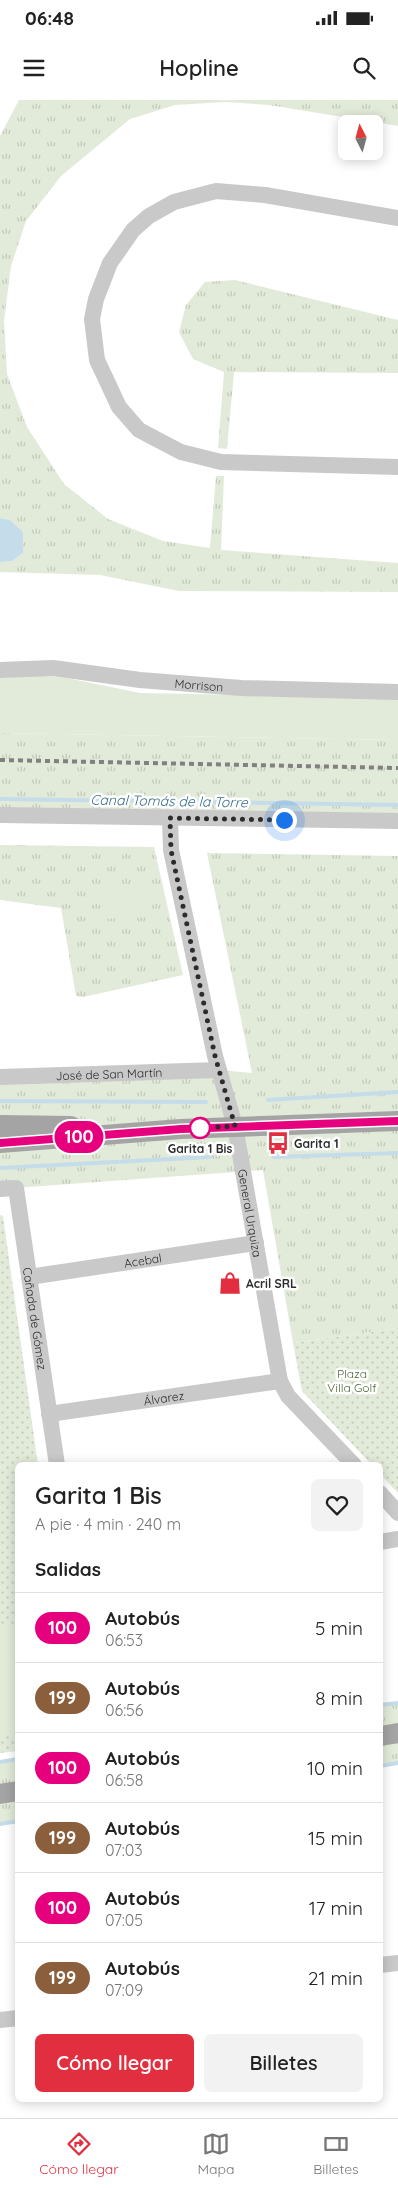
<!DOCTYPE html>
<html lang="es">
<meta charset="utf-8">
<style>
body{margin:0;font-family:Quicksand,sans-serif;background:#f2f2f2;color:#222;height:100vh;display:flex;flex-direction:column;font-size:19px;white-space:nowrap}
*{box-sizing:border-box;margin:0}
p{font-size:16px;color:#767676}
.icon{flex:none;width:28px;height:28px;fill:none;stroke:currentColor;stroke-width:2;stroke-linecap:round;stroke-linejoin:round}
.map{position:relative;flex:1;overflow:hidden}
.panel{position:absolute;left:15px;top:1362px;width:368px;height:640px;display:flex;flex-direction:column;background:#fff;border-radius:8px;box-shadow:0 2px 12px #0003}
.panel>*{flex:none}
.badge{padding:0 10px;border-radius:16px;font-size:18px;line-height:32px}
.needle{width:32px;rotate:354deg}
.tools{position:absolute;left:338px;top:15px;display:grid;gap:10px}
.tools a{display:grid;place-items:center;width:45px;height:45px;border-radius:8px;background:#fff;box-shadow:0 2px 12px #0003;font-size:25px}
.you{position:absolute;width:25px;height:25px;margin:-12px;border:4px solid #fff;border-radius:50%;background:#1a73e8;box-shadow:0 0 0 8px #1a73e833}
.map>.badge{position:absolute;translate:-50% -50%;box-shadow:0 0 0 2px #fff}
h2{padding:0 20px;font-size:19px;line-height:45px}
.round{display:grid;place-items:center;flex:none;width:52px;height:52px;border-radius:8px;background:#f2f2f2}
.head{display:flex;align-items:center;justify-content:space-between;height:85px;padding:0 20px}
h1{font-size:24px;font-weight:600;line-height:38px}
.button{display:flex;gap:10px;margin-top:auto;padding:10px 20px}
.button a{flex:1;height:58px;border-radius:8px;background:#e22f3f;color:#fff;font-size:20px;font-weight:600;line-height:58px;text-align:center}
.button a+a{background:#f2f2f2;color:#222}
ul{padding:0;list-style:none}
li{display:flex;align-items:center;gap:15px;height:70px;padding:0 20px;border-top:1px solid #e0e0e0}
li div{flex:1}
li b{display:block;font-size:19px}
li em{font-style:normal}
li .badge{min-width:55px;font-weight:700;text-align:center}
.status{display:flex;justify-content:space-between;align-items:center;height:35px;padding:0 25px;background:#fff;direction:ltr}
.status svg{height:14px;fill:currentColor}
header{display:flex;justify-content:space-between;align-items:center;height:65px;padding:0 20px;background:#fff;font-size:22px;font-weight:600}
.tab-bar{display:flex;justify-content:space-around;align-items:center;height:70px;border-top:1px solid #e0e0e0;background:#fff;font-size:14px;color:#767676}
.tab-bar a{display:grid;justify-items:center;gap:2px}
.tab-bar .selected{color:#e22f3f}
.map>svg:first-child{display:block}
.grass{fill:url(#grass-tufts)}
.park{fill:url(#park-dots)}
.garden{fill:#e2ead9}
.water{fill:#c5dcea}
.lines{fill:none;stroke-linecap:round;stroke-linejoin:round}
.stream{stroke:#c5dcea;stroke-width:4}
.minor{stroke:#c9c9c9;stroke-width:16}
.major{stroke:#a4a4a4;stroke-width:20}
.rail{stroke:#818181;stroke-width:4;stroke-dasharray:5 4;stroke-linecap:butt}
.line-casing{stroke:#fff;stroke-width:11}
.line{stroke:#e6007e;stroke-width:8}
.walk{stroke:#2c2c2c;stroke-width:5;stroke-dasharray:0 9}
.stop-dot{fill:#fff;stroke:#e6007e;stroke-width:2.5}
.labels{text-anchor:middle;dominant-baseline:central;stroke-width:5;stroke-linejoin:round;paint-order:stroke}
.street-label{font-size:12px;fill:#2c2c2c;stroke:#fff}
.poi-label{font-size:12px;font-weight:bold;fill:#2c2c2c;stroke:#fff;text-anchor:start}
.stop-label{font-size:12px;font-weight:bold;fill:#2c2c2c;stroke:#fff}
.park-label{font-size:12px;fill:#50673b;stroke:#fff}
.water-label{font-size:14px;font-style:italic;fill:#3c6e8c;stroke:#fff}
</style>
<div class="status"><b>06:48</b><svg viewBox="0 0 49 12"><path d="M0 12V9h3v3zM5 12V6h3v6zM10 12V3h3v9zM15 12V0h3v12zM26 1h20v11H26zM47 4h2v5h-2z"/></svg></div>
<header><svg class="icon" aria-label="menu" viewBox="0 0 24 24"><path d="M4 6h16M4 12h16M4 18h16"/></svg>Hopline<svg class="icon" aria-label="search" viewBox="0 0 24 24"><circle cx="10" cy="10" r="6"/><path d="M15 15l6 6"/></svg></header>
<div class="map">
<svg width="398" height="2018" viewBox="0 0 398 2018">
<defs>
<pattern id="grass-tufts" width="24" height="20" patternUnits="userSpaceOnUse" patternTransform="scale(1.25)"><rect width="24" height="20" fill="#e2ead9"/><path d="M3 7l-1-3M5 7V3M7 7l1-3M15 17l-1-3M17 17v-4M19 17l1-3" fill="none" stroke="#c2c9ba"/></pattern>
<pattern id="park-dots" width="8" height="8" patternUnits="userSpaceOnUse" patternTransform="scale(1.25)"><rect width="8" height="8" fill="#e2ead9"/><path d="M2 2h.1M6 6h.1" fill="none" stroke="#c2c9ba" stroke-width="1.8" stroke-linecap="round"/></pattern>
</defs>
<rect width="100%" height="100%" fill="#fff"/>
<!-- grass -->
<path class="grass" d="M19,0H398V26L269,5L225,2L175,5L130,19L61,76L26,121L11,166L4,221L7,274L27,327L64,384L108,419L163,441L210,448L216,376H224L221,450L398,463V492L179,491L100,475L0,472V462L12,461L23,453V432L10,420L0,418V36Z
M235,180L398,220V273L234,272L227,349L218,348L224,272L193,259L179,232L186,205L205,182Z
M0,633L398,640V721L0,715Z
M0,745L154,747L183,875L83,897L76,896L61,808L0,800Z
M207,753L398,756V1228L293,1243L263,1070L0,1089V977L218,970L252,973Z
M398,1603V1663L380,1666V1605Z
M17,1659V1721L0,1724V1662Z"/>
<!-- park -->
<path class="park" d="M0,1115L3,1116L38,1365H18L17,1651L0,1653Z
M398,1228V1393L380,1374V1365H372L302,1291L293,1243Z"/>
<!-- garden -->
<path class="garden" d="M36,575L67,578L140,593L398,598V640L0,633V578Z
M146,786L150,817L102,819L98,788Z
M17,1523V1634L0,1637V1526Z"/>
<!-- water -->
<path class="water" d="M0,418L10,420L23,432V453L12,461L0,462Z"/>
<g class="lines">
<!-- stream -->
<path class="stream" d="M0,699L398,705
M268,1000L398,992
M0,1001L206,1002
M274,1057L398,1053
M0,1068L210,1057
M380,1605L398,1603
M0,1662L18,1659
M380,1666L398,1663
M0,1724L18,1721"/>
<!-- minor -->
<g class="minor">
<path d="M398,118L265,95L216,91L174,102L149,116L133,130L110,163L96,199L92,219L97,260L119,307L139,330L181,352L221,362L398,367"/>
<path id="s1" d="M0,570L53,568L140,580L241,588L398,592"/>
<path d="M0,715L398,721"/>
<path id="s2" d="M170,718L171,750L215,956L235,1026L280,1281L288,1296L354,1365"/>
<path id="s3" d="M0,977L218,970"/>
<path id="s4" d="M0,1089L16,1088L57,1365"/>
<path id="s5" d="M29,1177L256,1143"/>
<path id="s6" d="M49,1314L280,1281"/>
<path d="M380,1393L398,1413"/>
<path d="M380,1442L398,1439"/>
<path d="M380,1865L398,1863"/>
<path d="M0,1920L18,1918"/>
</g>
<!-- major -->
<path class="major" d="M0,1025L71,1026
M0,1043L181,1029L398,1021
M380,1636L398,1633
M0,1694L18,1691"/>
<!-- rail -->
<path class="rail" d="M0,660L398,668"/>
</g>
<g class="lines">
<defs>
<path id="line" d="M0,1043L181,1029L398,1021"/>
</defs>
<!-- line casing -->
<use href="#line" class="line-casing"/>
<!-- line -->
<use href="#line" class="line"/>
<!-- walk -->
<path class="walk" d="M200,1028L235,1026L215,956L171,750L170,718L284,720"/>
</g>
<!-- icons -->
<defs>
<symbol id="bus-bare" viewBox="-9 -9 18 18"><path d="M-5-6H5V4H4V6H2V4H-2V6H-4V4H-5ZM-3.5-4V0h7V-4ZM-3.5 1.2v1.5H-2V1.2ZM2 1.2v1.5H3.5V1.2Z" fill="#e22f3f" stroke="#fff" stroke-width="2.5" paint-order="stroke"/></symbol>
<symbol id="shop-bare" viewBox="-9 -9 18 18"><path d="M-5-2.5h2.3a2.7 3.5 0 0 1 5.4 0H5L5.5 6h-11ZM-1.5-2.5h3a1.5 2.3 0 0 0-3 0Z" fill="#e22f3f" stroke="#fff" stroke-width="2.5" paint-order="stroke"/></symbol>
</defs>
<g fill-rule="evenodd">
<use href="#bus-bare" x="262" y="1027" width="32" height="32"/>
<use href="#shop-bare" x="214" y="1167" width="32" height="32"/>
</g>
<!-- markers -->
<circle class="stop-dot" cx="200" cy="1028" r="10"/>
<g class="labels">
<!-- street labels -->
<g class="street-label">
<text stroke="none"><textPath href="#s1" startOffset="200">Morrison</textPath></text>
<text stroke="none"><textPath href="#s3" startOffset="109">José de San Martín</textPath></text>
<text stroke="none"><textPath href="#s2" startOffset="404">General Urquiza</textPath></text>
<text stroke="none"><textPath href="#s5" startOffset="115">Acebal</textPath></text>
<text stroke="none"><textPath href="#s4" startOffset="148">Cañada de Gómez</textPath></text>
<text stroke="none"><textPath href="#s6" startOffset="116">Álvarez</textPath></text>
</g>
<!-- poi labels -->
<g class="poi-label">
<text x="294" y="1043">Garita 1</text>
<text x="246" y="1183">Acril SRL</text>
</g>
<!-- stop labels -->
<g class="stop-label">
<text x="200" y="1048">Garita 1 Bis</text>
</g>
<!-- park labels -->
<g class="park-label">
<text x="352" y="1273">Plaza<tspan x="352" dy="14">Villa Golf</tspan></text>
</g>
<!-- water labels -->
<g class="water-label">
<text transform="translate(169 701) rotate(1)">Canal Tomás de la Torre</text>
</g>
</g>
</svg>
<div class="tools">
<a><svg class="needle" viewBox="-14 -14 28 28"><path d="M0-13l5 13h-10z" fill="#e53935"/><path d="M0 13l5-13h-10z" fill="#767676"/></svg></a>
</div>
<div class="you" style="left:284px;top:720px"></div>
<b class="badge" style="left:79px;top:1037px;background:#e6007e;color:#fff">100</b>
<section class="panel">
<div class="head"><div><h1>Garita 1 Bis</h1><p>A pie · 4 min · 240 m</p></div><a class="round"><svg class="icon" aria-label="heart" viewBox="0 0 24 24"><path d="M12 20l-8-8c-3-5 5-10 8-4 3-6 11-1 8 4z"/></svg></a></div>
<h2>Salidas</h2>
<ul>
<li><span class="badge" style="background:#e6007e;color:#fff">100</span><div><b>Autobús</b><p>06:53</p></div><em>5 min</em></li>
<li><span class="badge" style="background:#8b5e3c;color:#fff">199</span><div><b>Autobús</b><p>06:56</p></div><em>8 min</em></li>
<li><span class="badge" style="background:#e6007e;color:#fff">100</span><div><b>Autobús</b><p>06:58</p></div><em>10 min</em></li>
<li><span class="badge" style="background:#8b5e3c;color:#fff">199</span><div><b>Autobús</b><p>07:03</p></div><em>15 min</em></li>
<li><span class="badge" style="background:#e6007e;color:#fff">100</span><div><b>Autobús</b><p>07:05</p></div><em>17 min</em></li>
<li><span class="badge" style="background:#8b5e3c;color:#fff">199</span><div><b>Autobús</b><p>07:09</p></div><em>21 min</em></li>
</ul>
<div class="button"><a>Cómo llegar</a><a>Billetes</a></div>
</section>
</div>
<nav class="tab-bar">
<a class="selected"><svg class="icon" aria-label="directions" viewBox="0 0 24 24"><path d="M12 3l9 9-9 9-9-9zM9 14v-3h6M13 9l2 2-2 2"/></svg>Cómo llegar</a>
<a><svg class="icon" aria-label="map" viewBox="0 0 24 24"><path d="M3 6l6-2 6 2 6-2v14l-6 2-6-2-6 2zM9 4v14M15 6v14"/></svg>Mapa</a>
<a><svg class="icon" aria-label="tickets" viewBox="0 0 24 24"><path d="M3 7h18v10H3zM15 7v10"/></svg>Billetes</a>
</nav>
